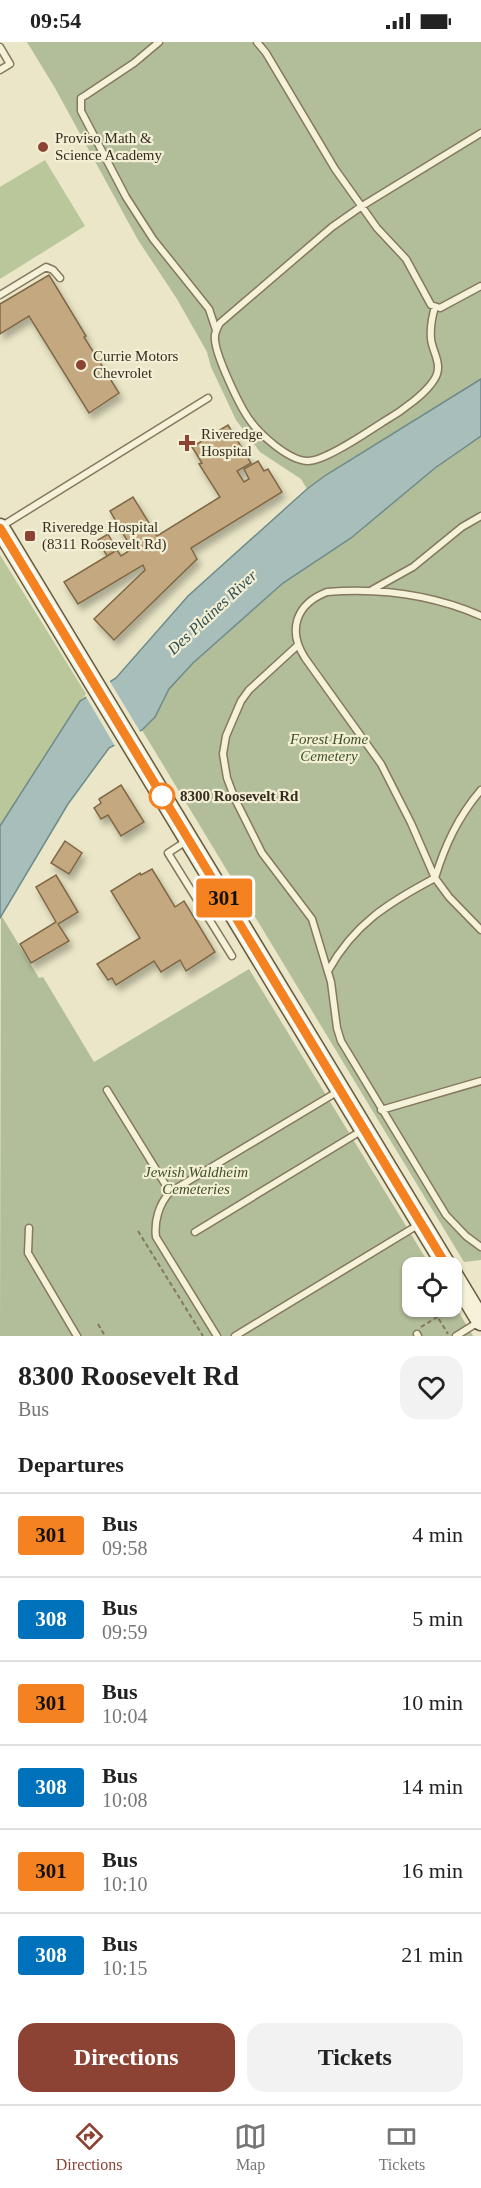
<!DOCTYPE html>
<style>
body{margin:0;font-family:Georgia,serif;background:#f2f2f2;color:#222;height:100vh;display:flex;flex-direction:column;font-size:22px;white-space:nowrap}
*{box-sizing:border-box;margin:0}
p{font-size:20px;color:#767676}
.icon{flex:none;width:33px;height:33px;fill:none;stroke:currentColor;stroke-width:2;stroke-linecap:round;stroke-linejoin:round}
.map{position:relative;height:1294px;overflow:hidden}
.panel{display:flex;flex-direction:column;background:#fff;flex:1}
.panel>*{flex:none}
.badge{padding:0 12px;border-radius:4px;font-size:21px;line-height:39px}
.buttons{position:absolute;left:402px;top:1215px;display:grid;gap:12px}
.buttons a{display:grid;place-items:center;width:60px;height:60px;border-radius:12px;background:#fff;box-shadow:0 2px 4px #0004;font-size:30px}
.map>.badge{position:absolute;translate:-50% -50%;box-shadow:0 0 0 3px #fff}
h2{padding:0 18px;font-size:22px;line-height:54px}
.round{display:grid;place-items:center;flex:none;width:63px;height:63px;border-radius:18px;background:#f2f2f2}
.headline{display:flex;align-items:center;justify-content:space-between;height:102px;padding:0 18px}
h1{font-size:28px;font-weight:700;line-height:45px}
.action{display:flex;gap:12px;margin-top:auto;padding:12px 18px}
.action a{flex:1;height:69px;border-radius:18px;background:#8d4334;color:#fff;font-size:24px;font-weight:700;line-height:69px;text-align:center}
.action a+a{background:#f2f2f2;color:#222}
ul{padding:0;list-style:none}
li{display:flex;align-items:center;gap:18px;height:84px;padding:0 18px;border-top:2px solid #e0e0e0}
li div{flex:1}
li b{display:block;font-size:22px}
li em{font-style:normal}
li .badge{min-width:66px;font-weight:700;text-align:center}
.status{display:flex;justify-content:space-between;align-items:center;height:42px;padding:0 30px;background:#fff;direction:ltr}
.status svg{height:16px;fill:currentColor}
.dock{display:flex;justify-content:space-around;align-items:center;height:84px;border-top:2px solid #e0e0e0;background:#fff;font-size:16px;color:#767676}
.dock a{display:grid;justify-items:center;gap:3px}
.dock .selected{color:#8d4334}
.map>svg:first-child{display:block}
.green{fill:#bac79b}
.cemetery{fill:#b2bd9a}
.water{fill:#a7bebb;stroke:#6f8b8a;stroke-width:1.5}
.pier{fill:#eae6c7}
.building{fill:#c4a980;stroke:#806846;stroke-width:1.5;filter:url(#shadow)}
.lines{fill:none;stroke-linecap:round;stroke-linejoin:round}
.service-casing{stroke:#84795e;stroke-width:9}
.secondary-casing{stroke:#655a41;stroke-width:21}
.path{stroke:#84795e;stroke-width:2;stroke-dasharray:4.5 3;stroke-linecap:butt}
.service{stroke:#f5f2d9;stroke-width:6}
.secondary{stroke:#f5f2d9;stroke-width:18}
.line-casing{stroke:#fff;stroke-width:14}
.line{stroke:#f58220;stroke-width:9}
.poi-dot{fill:#8d4334;stroke:#f2efd5;stroke-width:2}
.stop-dot{fill:#fff;stroke:#f58220;stroke-width:3}
.labels{text-anchor:middle;dominant-baseline:central;stroke-width:4.5;stroke-linejoin:round;paint-order:stroke}
.poi-label{font-size:15px;fill:#352e20;stroke:#f2efd5;text-anchor:start}
.park-label{font-size:15px;font-style:italic;fill:#3f5029;stroke:#f2efd5}
.stop-label{font-size:15px;font-weight:bold;fill:#352e20;stroke:#f2efd5;text-anchor:start}
.water-label{font-size:16px;font-style:italic;fill:#314f54;stroke:#f2efd5}
</style>
<div class="status"><b>09:54</b><svg viewBox="0 0 49 12"><path d="M0 12V9h3v3zM5 12V6h3v6zM10 12V3h3v9zM15 12V0h3v12zM26 1h20v11H26zM47 4h2v5h-2z"/></svg></div>
<div class="map">
<svg width="481" height="1294" viewBox="0 0 481 1294">
<defs>
<filter id="shadow"><feDropShadow dx="3.5" dy="6" stdDeviation="3" flood-color="#0004"/></filter>
</defs>
<rect width="100%" height="100%" fill="#eae6c7"/>
<!-- green -->
<path class="green" d="M45,118L85,184L0,237V145Z
M0,513L86,652L80,659L0,784Z"/>
<!-- cemetery -->
<path class="cemetery" d="M27,0H481V337L326,433L307,447L301,437L260,410L236,378L211,325L207,310L177,257L138,198L55,46Z
M481,394V1218L464,1220L142,688L155,675L169,647L193,621L283,541L351,496L435,426Z
M1,873L39,936L43,935L94,1020L249,927L431,1225L412,1226V1264H452V1259L473,1294H0Z"/>
<!-- water -->
<path class="water" d="M481,337V394L435,426L351,496L283,541L193,621L169,647L155,675L142,688L109,706L68,762L0,876V784L80,659L116,636L188,554L307,447L326,433Z"/>
<!-- pier -->
<path class="pier" d="M109,638L141,691L116,706L85,653Z"/>
<!-- building -->
<path class="building" d="M49,233L86,294L84,295L119,351L89,371L29,274L0,292V262Z
M228,383L251,421L237,429L244,440L249,437L244,427L258,419L264,429L268,427L282,450L191,506L197,517L114,598L94,577L145,528L143,523L78,562L64,540L117,508L121,514L132,507L110,469L133,455L157,494L220,455L199,422L202,421L192,405Z
M108,492L117,508L107,514L98,498Z
M121,743L144,780L121,794L108,773L101,777L94,766L101,761L99,757Z
M65,799L82,811L69,832L51,821Z
M152,827L175,865L184,859L215,910L186,929L180,918L161,930L154,919L116,943L112,936L108,938L97,922L140,896L111,849L140,831L141,833Z
M56,833L78,870L58,882L69,899L31,921L20,902L56,880L36,845Z"/>
<g class="lines">
<defs>
<path id="service" d="M159,0L134,21L86,53L81,56V69L126,155L153,197L209,267L216,288
M257,0L266,11L335,127L377,186L406,217L431,263L440,266L481,244
M0,5L10,22L0,28
M0,253L46,225L53,228L60,236
M435,265C432,275 430,286 431,297C432,308 441,320 437,332C431,349 399,371 383,380C367,390 324,420 307,419C288,418 259,392 249,377C239,363 216,314 215,298C214,291 217,286 220,281L332,185L362,164L481,91
M2,484L208,356
M370,549L413,525L462,485L481,474
M481,574C433,553 379,546 327,550C296,562 287,588 305,616L381,722L411,781L435,836L449,855L481,888
M297,604L249,648L241,659L226,694L223,712L227,736L235,757L262,811L312,877L331,940L337,986L341,999L446,1173L466,1194L481,1205
M188,798L168,811L232,914
M328,929C354,882 388,861 435,836C445,803 458,775 481,748
M107,1048L170,1150
M381,1068L481,1039
M29,1186L28,1211L77,1294
M195,1190L361,1089
M417,1292L418,1294
M217,1294L156,1195C154,1179 159,1162 170,1150L337,1050
M235,1294L418,1183
M456,1294L480,1279"/>
<path id="secondary" d="M0,486L448,1226
M452,1231L481,1279"/>
</defs>
<!-- service casing -->
<use href="#service" class="service-casing"/>
<!-- secondary casing -->
<use href="#secondary" class="secondary-casing"/>
<!-- path -->
<path class="path" d="M138,1189L203,1294
M431,1264L448,1292
M98,1282L105,1294
M421,1285L452,1266"/>
<!-- service -->
<use href="#service" class="service"/>
<!-- secondary -->
<use href="#secondary" class="secondary"/>
</g>
<g class="lines">
<defs>
<path id="line" d="M0,486L448,1226"/>
</defs>
<!-- line casing -->
<use href="#line" class="line-casing"/>
<!-- line -->
<use href="#line" class="line"/>
</g>
<!-- markers -->
<g class="poi-dot">
<circle cx="43" cy="105" r="6"/>
<circle cx="81" cy="323" r="6"/>
<path d="M184 392h6v6h6v6h-6v6h-6v-6h-6v-6h6z"/>
<rect x="24" y="488" width="12" height="12" rx="3"/>
</g>
<circle class="stop-dot" cx="162" cy="754" r="12"/>
<g class="labels">
<!-- poi labels -->
<g class="poi-label">
<text x="55" y="96">Proviso Math &amp;<tspan x="55" dy="17">Science Academy</tspan></text>
<text x="93" y="314">Currie Motors<tspan x="93" dy="17">Chevrolet</tspan></text>
<text x="201" y="392">Riveredge<tspan x="201" dy="17">Hospital</tspan></text>
<text x="42" y="485">Riveredge Hospital<tspan x="42" dy="17">(8311 Roosevelt Rd)</tspan></text>
</g>
<!-- park labels -->
<g class="park-label">
<text x="329" y="697">Forest Home<tspan x="329" dy="17">Cemetery</tspan></text>
<text x="196" y="1130">Jewish Waldheim<tspan x="196" dy="17">Cemeteries</tspan></text>
</g>
<!-- stop labels -->
<g class="stop-label">
<text x="180" y="754">8300 Roosevelt Rd</text>
</g>
<!-- water labels -->
<g class="water-label">
<text transform="translate(212 570) rotate(-43)">Des Plaines River</text>
</g>
</g>
</svg>
<div class="buttons">
<a><svg class="icon" aria-label="locate" viewBox="0 0 24 24"><circle cx="12" cy="12" r="6"/><path d="M12 2v4M12 18v4M2 12h4M18 12h4"/></svg></a>
</div>
<b class="badge" style="left:224px;top:856px;background:#f58220;color:#111">301</b>
</div>
<section class="panel">
<div class="headline"><div><h1>8300 Roosevelt Rd</h1><p>Bus</p></div><a class="round"><svg class="icon" aria-label="heart" viewBox="0 0 24 24"><path d="M12 20l-8-8c-3-5 5-10 8-4 3-6 11-1 8 4z"/></svg></a></div>
<h2>Departures</h2>
<ul>
<li><span class="badge" style="background:#f58220;color:#111">301</span><div><b>Bus</b><p>09:58</p></div><em>4 min</em></li>
<li><span class="badge" style="background:#0072bc;color:#fff">308</span><div><b>Bus</b><p>09:59</p></div><em>5 min</em></li>
<li><span class="badge" style="background:#f58220;color:#111">301</span><div><b>Bus</b><p>10:04</p></div><em>10 min</em></li>
<li><span class="badge" style="background:#0072bc;color:#fff">308</span><div><b>Bus</b><p>10:08</p></div><em>14 min</em></li>
<li><span class="badge" style="background:#f58220;color:#111">301</span><div><b>Bus</b><p>10:10</p></div><em>16 min</em></li>
<li><span class="badge" style="background:#0072bc;color:#fff">308</span><div><b>Bus</b><p>10:15</p></div><em>21 min</em></li>
</ul>
<div class="action"><a>Directions</a><a>Tickets</a></div>
</section>
<nav class="dock">
<a class="selected"><svg class="icon" aria-label="directions" viewBox="0 0 24 24"><path d="M12 3l9 9-9 9-9-9zM9 14v-3h6M13 9l2 2-2 2"/></svg>Directions</a>
<a><svg class="icon" aria-label="map" viewBox="0 0 24 24"><path d="M3 6l6-2 6 2 6-2v14l-6 2-6-2-6 2zM9 4v14M15 6v14"/></svg>Map</a>
<a><svg class="icon" aria-label="tickets" viewBox="0 0 24 24"><path d="M3 7h18v10H3zM15 7v10"/></svg>Tickets</a>
</nav>
